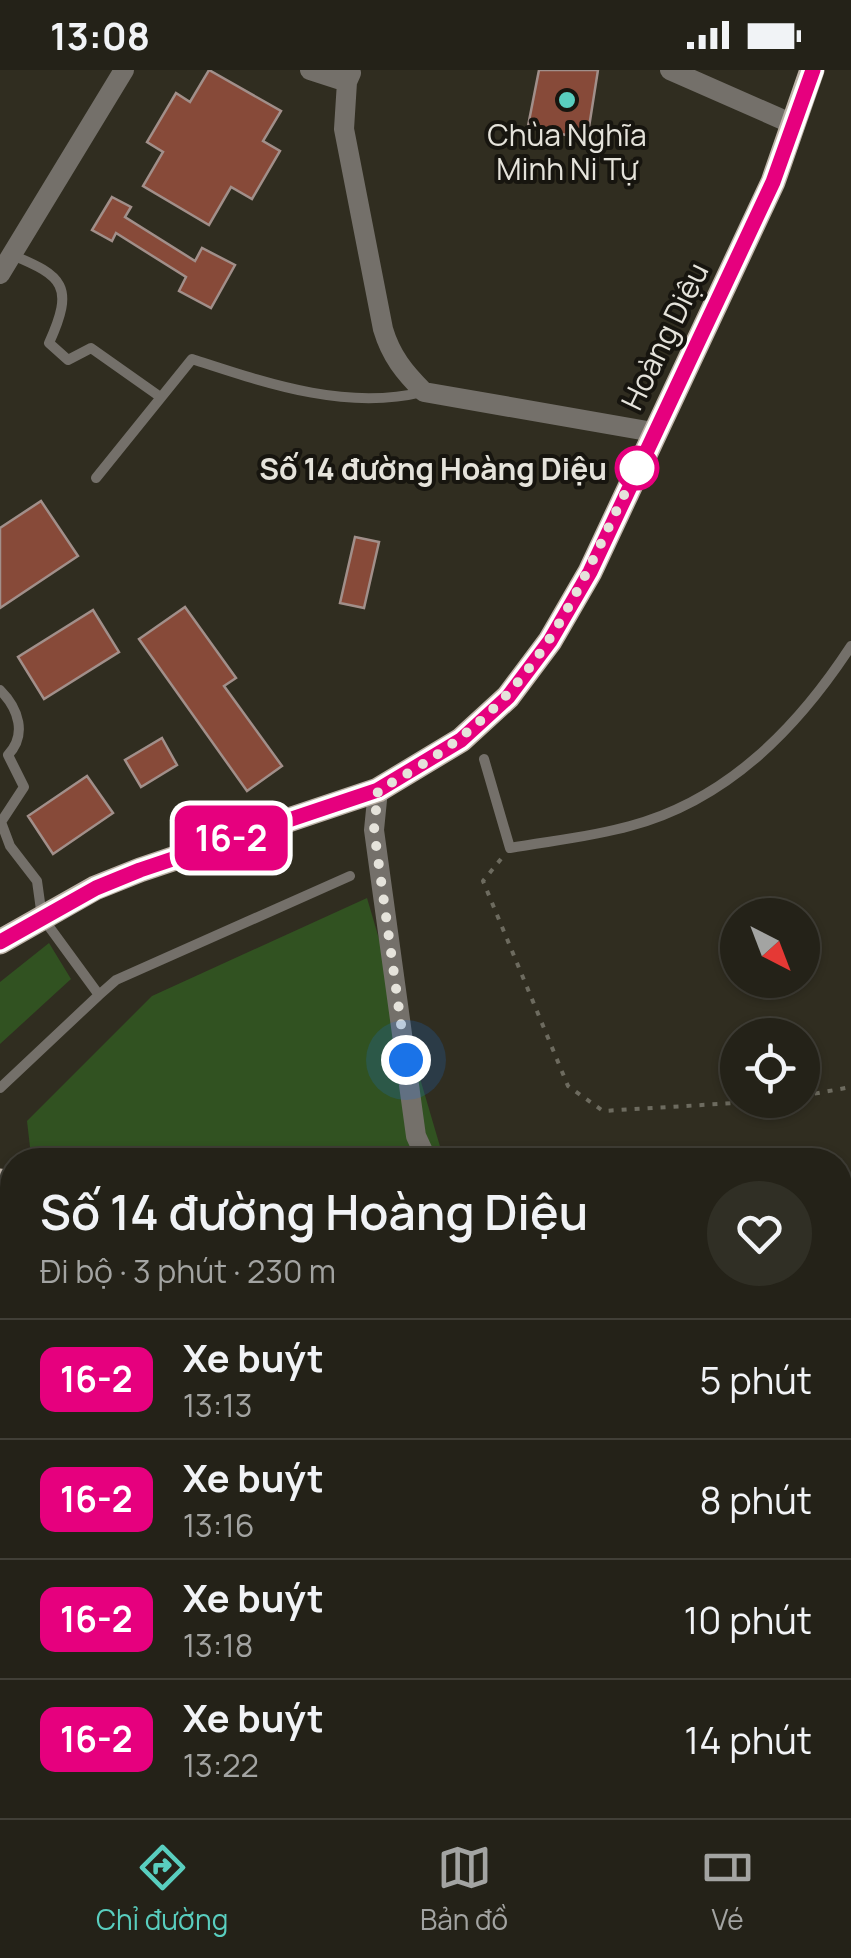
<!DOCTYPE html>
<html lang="vi">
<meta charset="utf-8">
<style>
body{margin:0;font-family:Manrope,sans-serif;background:#302f25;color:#f1f3f6;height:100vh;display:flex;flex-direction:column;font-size:38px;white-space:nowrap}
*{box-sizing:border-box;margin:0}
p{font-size:32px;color:#a3a4a2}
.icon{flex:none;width:55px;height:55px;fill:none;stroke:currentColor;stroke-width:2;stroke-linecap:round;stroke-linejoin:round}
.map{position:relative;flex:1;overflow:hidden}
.drawer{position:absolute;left:0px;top:1078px;width:852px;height:672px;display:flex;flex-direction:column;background:#242218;border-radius:40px 40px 0 0;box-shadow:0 2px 8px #0004,0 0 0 2px #413f37}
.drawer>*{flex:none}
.badge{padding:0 20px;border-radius:15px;font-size:35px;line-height:65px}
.needle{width:65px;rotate:138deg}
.buttons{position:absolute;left:720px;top:828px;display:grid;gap:20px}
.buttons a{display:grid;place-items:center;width:100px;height:100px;border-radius:50%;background:#242218;box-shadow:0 2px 8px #0004,0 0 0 2px #413f37;font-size:50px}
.you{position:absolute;width:50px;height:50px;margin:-25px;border:8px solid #fff;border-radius:50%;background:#1a73e8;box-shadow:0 0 0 15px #1a73e833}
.map>.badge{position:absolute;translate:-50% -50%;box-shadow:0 0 0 5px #fff}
.round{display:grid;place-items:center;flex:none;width:105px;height:105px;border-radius:52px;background:#302f25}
.head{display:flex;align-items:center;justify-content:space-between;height:170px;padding:0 40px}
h1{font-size:48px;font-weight:600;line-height:75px}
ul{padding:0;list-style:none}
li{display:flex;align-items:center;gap:30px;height:120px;padding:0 40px;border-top:2px solid #413f37}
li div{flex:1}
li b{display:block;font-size:38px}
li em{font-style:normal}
li .badge{min-width:110px;font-weight:700;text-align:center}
.status{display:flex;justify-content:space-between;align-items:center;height:70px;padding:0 50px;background:#242218;direction:ltr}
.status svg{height:28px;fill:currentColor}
.tab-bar{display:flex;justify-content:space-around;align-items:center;height:140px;border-top:2px solid #413f37;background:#242218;font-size:28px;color:#a3a4a2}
.tab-bar a{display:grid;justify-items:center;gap:5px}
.tab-bar .active{color:#59cebf}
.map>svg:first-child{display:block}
.green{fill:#315221}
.water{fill:#021e22}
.building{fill:#874a39;stroke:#a18f8a;stroke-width:2.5}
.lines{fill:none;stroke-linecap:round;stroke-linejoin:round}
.path{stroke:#6d6b5f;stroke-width:4;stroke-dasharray:5 8;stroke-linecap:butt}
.service{stroke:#74706a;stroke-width:10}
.minor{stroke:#74706a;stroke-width:20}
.tertiary{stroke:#74706a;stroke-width:20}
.primary{stroke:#bcb2a7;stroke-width:25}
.line-casing{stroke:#fff;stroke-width:22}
.line{stroke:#e6007e;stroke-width:15}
.walk{stroke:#e5e3db;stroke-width:10;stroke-dasharray:0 18}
.poi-dot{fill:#59cebf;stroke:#17150f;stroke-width:4}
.stop-dot{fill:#fff;stroke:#e6007e;stroke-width:5}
.labels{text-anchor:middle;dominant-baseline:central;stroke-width:8;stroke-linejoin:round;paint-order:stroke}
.poi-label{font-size:30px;fill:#e5e3db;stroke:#17150f}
.street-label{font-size:30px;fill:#e5e3db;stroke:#17150f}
.stop-label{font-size:30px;font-weight:bold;fill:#e5e3db;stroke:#17150f;text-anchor:end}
</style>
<div class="status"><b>13:08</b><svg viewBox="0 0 49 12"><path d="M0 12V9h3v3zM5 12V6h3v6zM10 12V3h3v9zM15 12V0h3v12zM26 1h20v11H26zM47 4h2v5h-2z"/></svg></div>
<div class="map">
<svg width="851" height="1748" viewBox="0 0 851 1748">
<rect width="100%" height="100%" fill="#302d20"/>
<!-- green -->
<path class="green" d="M367,828L444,1090H69L30,1077L27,1051L152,926Z
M49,873L71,909L0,974V912Z
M840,1290L851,1295V1345L840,1342Z
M840,1439L851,1443V1690L840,1686Z"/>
<!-- water -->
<path class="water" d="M0,1646L12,1649V1738H395L434,1748H0Z"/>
<!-- building -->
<path class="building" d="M209,0L281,41L263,71L280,81L252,129L231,117L209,155L143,116L163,82L147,72L176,23L190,32Z
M539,0H598L587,70L528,56Z
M112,127L131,137L125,147L195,191L202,178L235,195L211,238L179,221L186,207L116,163L112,171L92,160Z
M41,431L78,486L0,538V458Z
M355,467L379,472L364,538L340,533Z
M185,537L236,608L224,616L282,696L247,721L139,569Z
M93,540L119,582L44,629L18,587Z
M162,668L177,695L141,717L125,690Z
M87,706L113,743L53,784L28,746Z"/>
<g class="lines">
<!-- path -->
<path class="path" d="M501,789L483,811L568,1016L603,1041L784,1030
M802,1026L851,1017
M0,1432L12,1435"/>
<!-- service -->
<path class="service" d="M12,185C63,206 75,216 49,273L68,290L91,278L159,326
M96,408L192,289C266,313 345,341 423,322
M0,620C19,639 27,665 8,685L24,717L1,752L10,776L37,811L42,847L99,925L0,1018
M484,689L510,778C549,771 591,767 630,756C728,730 798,657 851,576
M99,925L116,910L350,806"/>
<!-- minor -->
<path class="minor" d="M310,0L347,12L351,3
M670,0L795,55
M347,12L344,59L383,259C391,286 404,302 424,322L653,362
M0,204L124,0"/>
<!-- tertiary -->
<path class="tertiary" d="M378,720L374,760L416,1066L427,1090
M840,1274L851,1278"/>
<!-- primary -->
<path class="primary" d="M0,872L95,818L140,800L378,720L461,670L508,627L550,571L590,502L773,112L812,0
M0,1111L12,1116
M0,1141L12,1145
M840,1392L851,1396
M840,1421L851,1425"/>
</g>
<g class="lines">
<defs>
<path id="line" d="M0,872L96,818L140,800L378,720L461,670L508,627L550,571L590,502L773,112L813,0"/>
</defs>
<!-- line casing -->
<use href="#line" class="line-casing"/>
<!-- line -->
<use href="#line" class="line"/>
<!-- walk -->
<path class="walk" d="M406,990L374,760L378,720C536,637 565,546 637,398"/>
</g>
<!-- markers -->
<circle class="poi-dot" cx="567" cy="30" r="10"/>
<circle class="stop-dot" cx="637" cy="398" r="20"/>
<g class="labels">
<!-- poi labels -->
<g class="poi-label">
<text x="567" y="64">Chùa Nghĩa<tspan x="567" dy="34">Minh Ni Tự</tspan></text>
</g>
<!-- street labels -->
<g class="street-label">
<text transform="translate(664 266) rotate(-64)">Hoàng Diệu</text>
</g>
<!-- stop labels -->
<g class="stop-label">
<text x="607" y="398">Số 14 đường Hoàng Diệu</text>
</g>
</g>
</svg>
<div class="buttons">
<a><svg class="needle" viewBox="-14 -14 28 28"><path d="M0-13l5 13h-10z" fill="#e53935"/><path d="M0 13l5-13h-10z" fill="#a3a4a2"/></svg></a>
<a><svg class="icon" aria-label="locate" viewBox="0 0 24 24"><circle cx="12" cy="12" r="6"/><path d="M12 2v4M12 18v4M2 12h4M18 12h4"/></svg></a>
</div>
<div class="you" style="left:406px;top:990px"></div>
<b class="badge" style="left:231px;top:768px;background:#e6007e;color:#fff">16-2</b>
<section class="drawer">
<div class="head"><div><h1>Số 14 đường Hoàng Diệu</h1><p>Đi bộ · 3 phút · 230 m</p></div><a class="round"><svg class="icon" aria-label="heart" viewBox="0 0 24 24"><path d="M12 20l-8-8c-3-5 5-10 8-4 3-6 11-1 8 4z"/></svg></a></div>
<ul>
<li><span class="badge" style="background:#e6007e;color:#fff">16-2</span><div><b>Xe buýt</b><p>13:13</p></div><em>5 phút</em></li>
<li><span class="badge" style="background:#e6007e;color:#fff">16-2</span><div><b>Xe buýt</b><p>13:16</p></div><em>8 phút</em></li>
<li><span class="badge" style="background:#e6007e;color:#fff">16-2</span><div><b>Xe buýt</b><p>13:18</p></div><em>10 phút</em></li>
<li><span class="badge" style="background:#e6007e;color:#fff">16-2</span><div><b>Xe buýt</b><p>13:22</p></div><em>14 phút</em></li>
</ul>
</section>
</div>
<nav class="tab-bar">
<a class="active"><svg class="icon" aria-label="directions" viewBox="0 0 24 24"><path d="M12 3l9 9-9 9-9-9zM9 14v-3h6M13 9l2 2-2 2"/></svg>Chỉ đường</a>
<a><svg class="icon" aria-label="map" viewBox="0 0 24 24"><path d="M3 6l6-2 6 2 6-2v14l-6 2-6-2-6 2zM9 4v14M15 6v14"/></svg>Bản đồ</a>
<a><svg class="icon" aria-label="tickets" viewBox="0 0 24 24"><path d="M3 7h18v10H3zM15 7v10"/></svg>Vé</a>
</nav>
